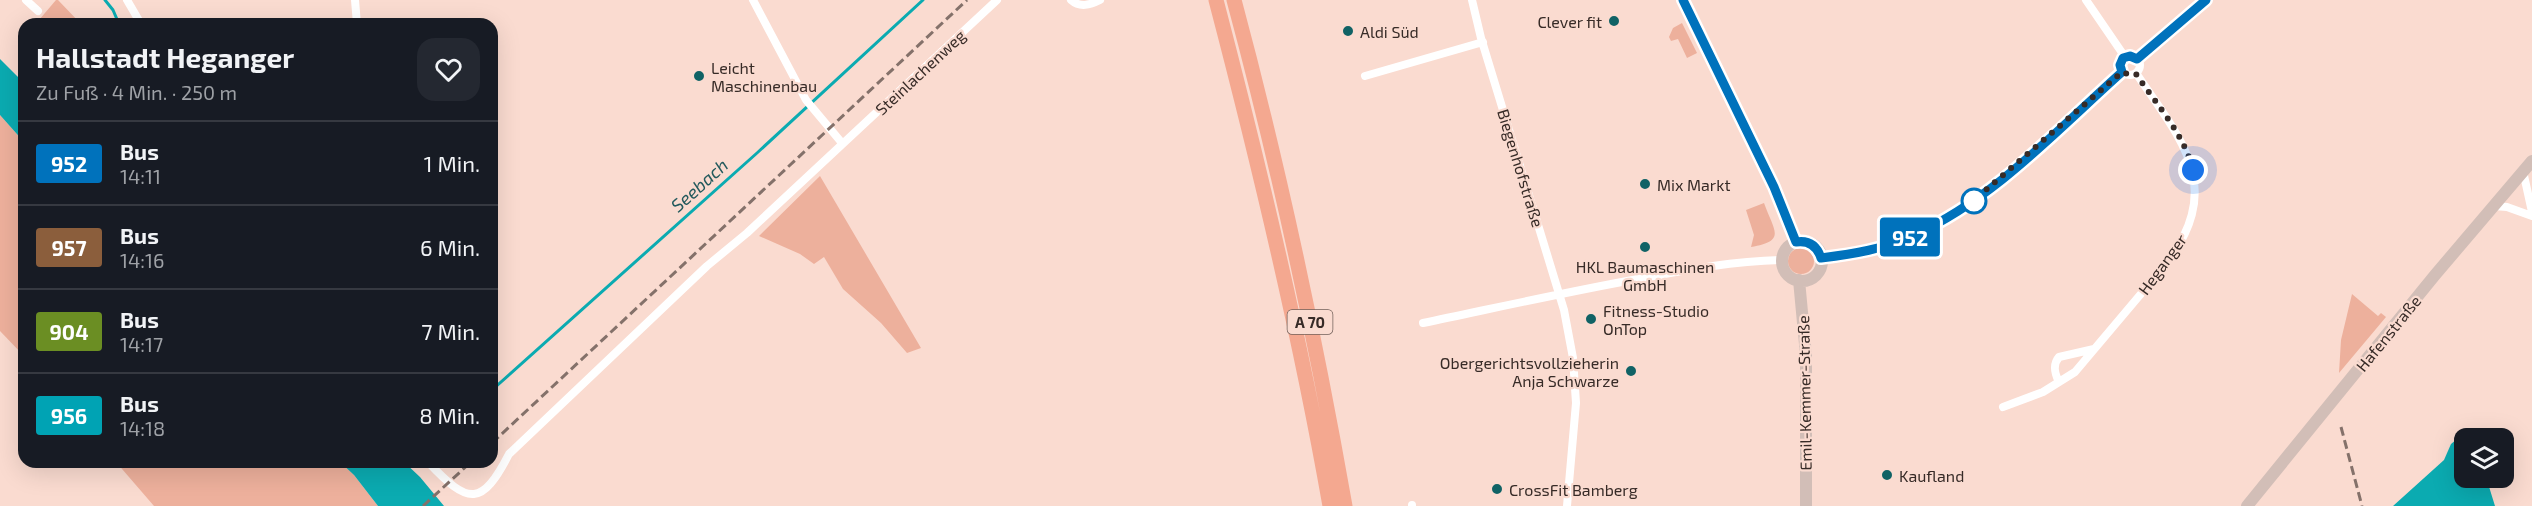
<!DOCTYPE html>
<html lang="de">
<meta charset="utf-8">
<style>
body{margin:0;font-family:"Exo 2",sans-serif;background:#242831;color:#f1f3f6;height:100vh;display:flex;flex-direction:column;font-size:22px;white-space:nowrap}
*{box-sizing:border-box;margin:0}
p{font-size:20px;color:#9ea1a6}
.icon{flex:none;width:33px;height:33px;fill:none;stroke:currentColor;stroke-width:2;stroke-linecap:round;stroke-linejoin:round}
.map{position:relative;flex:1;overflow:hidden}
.sheet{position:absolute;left:18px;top:18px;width:480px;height:450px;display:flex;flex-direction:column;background:#171b24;border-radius:18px;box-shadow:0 6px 24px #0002}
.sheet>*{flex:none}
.badge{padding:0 12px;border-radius:4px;font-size:21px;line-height:39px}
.buttons{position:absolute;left:2454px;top:428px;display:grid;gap:12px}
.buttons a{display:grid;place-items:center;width:60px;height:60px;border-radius:12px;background:#171b24;box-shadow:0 6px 24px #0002;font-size:30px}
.you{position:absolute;width:30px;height:30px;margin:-15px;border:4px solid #fff;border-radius:50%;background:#1a73e8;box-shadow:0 0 0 9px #1a73e833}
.map>.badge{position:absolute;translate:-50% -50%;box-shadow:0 0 0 3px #fff}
.round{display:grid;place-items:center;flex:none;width:63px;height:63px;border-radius:18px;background:#242831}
.overview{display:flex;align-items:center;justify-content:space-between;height:102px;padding:0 18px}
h1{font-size:28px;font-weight:700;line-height:45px}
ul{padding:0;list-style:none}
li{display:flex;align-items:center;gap:18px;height:84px;padding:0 18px;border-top:2px solid #363941}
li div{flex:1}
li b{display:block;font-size:22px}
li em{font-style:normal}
li .badge{min-width:66px;font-weight:700;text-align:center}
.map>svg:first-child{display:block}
.green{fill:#edb09c}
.water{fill:#0babb1}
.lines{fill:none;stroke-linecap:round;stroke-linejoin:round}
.stream{stroke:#0babb1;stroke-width:3}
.street{stroke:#fff;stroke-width:8}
.secondary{stroke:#d2beb7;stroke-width:12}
.highway{stroke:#f4a890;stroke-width:15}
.rail{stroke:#84716a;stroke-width:3;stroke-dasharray:9 4.5;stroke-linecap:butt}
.line-casing{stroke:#fff;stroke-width:14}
.line{stroke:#0072bc;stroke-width:9}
.walk{stroke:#372b27;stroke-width:6;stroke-dasharray:0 10.8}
.poi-dot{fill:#106265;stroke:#fadbd0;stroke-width:2}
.stop-dot{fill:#fff;stroke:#0072bc;stroke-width:3}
.labels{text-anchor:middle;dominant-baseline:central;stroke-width:4.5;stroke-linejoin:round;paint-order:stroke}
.shield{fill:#fadbd0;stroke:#72605a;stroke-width:1.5}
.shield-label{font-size:15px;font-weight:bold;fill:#372b27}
.poi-label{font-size:16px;fill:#372b27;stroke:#fadbd0;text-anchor:start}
.street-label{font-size:16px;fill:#372b27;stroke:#fadbd0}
.water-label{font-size:18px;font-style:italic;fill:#235a5d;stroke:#fadbd0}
</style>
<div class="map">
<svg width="2532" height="506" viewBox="0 0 2532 506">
<rect width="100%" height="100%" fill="#fadbd0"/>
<!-- green -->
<path class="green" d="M56,0H58L81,24H43L39,20Z
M1682,23L1697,53L1687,58L1678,39L1671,41L1669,37L1673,28Z
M0,115L24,142V356L0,331Z
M820,176L921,348L907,353L881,323L843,289L824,257L814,264L800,254L759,236Z
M1764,203C1774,231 1787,241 1751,247L1754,235L1746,210Z
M1788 261a13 13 0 1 1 26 0a13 13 0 1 1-26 0Z
M2352,294L2378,316L2381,313L2386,317L2339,373L2341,340Z
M116,462H340L354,475L378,506H154Z"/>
<!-- water -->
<path class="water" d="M0,59L24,83V142L0,115Z
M2469,429L2472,438H2464V477H2486L2495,506H2393L2444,460L2451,444Z
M340,462H404L420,477L444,506H378L354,475Z"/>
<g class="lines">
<!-- stream -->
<path class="stream" d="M105,0L113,10L119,24
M492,390L757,153L923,0"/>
<!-- street -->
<path class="street" d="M26,0L38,11
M127,0L141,24
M355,0L357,24
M753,0L806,100L842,143
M1071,0C1080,8 1090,5 1100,0
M1472,0L1481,38L1564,310L1573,358L1576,403L1567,506
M2086,0L2125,57
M2120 65a10 10 0 1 1 20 0a10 10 0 1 1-20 0Z
M2137,59L2206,0
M1365,76L1483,42
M2523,171L2532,212
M2494,206L2507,207L2532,216
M1821,258C1853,255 1885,249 1914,235C1994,199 2057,130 2122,72
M1423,323C1495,308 1566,292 1638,279C1686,270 1733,261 1782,260
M2059,382C2055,374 2052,365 2059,357L2094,349
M2003,407L2043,392L2075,372L2167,263C2225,185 2181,140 2136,73
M428,462C469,506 482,506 509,454L707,266L747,233L997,0
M1412,505V506"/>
<!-- secondary -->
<path class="secondary" d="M1683,0L1774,187L1796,242
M1782 261a20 20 0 1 1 40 0a20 20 0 1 1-40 0Z
M1799,280L1806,355V506
M2247,506L2435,275L2532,161"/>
<!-- highway -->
<path class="highway" d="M1216,0C1260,168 1300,335 1330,506
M1234,0C1279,167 1315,336 1345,506"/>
<!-- rail -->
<path class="rail" d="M2341,427L2362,506
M492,443L967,0
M423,506L471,462"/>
</g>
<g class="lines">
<defs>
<path id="line" d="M1683,0L1774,187L1796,242C1809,240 1817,246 1821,258C1853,254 1885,249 1914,235C1994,199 2057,130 2122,72L2120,65L2123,58L2130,56L2137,59L2206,0"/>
</defs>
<!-- line casing -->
<use href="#line" class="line-casing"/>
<!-- line -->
<use href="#line" class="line"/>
<!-- walk -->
<path class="walk" d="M1974,201L1972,202L2122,72L2130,75L2136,74C2156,104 2184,134 2193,170"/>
</g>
<!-- markers -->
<g class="poi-dot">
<circle cx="1614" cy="21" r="6"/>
<circle cx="1348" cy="31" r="6"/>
<circle cx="699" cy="76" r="6"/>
<circle cx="1645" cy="184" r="6"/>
<circle cx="1645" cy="247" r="6"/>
<circle cx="1591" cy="319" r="6"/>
<circle cx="1631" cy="371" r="6"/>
<circle cx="1887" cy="475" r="6"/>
<circle cx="1497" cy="489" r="6"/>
</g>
<circle class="stop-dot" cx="1974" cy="201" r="12"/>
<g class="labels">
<!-- shield labels -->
<rect class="shield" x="1287.5" y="310" width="45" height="24" rx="4.5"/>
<g class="shield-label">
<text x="1310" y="322">A 70</text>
</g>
<!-- poi labels -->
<g class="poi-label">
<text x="1602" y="21" text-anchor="end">Clever fit</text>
<text x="1360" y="31">Aldi Süd</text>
<text x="711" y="67">Leicht<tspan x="711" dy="18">Maschinenbau</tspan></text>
<text x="1657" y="184">Mix Markt</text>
<text x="1645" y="266" text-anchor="middle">HKL Baumaschinen<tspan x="1645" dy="18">GmbH</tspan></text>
<text x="1603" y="310">Fitness-Studio<tspan x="1603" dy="18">OnTop</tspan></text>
<text x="1619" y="362" text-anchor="end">Obergerichtsvollzieherin<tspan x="1619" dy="18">Anja Schwarze</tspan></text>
<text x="1899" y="475">Kaufland</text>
<text x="1509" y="489">CrossFit Bamberg</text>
</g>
<!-- street labels -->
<g class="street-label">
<text transform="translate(920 72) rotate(-43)">Steinlachenweg</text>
<text transform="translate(1521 168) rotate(73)">Biegenhofstraße</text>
<text transform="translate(2162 264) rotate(-54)">Heganger</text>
<text transform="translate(2388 333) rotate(-51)">Hafenstraße</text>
<text transform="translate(1804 393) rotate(-91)">Emil-Kemmer-Straße</text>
</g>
<!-- water labels -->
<g class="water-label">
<text transform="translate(699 185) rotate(-42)">Seebach</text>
</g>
</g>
</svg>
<div class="buttons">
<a><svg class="icon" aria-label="layers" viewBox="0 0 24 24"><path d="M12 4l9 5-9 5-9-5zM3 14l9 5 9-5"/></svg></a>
</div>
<div class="you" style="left:2193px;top:170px"></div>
<b class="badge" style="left:1910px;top:237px;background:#0072bc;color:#fff">952</b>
<section class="sheet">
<div class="overview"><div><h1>Hallstadt Heganger</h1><p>Zu Fuß · 4 Min. · 250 m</p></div><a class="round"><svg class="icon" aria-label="heart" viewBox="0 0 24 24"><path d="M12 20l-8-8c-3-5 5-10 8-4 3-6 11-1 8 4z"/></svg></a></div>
<ul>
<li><span class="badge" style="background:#0072bc;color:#fff">952</span><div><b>Bus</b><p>14:11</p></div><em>1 Min.</em></li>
<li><span class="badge" style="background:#8b5e3c;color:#fff">957</span><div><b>Bus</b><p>14:16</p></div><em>6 Min.</em></li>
<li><span class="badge" style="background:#6b8e23;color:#fff">904</span><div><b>Bus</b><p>14:17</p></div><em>7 Min.</em></li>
<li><span class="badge" style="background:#00a3b4;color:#fff">956</span><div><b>Bus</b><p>14:18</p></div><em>8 Min.</em></li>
</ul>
</section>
</div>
